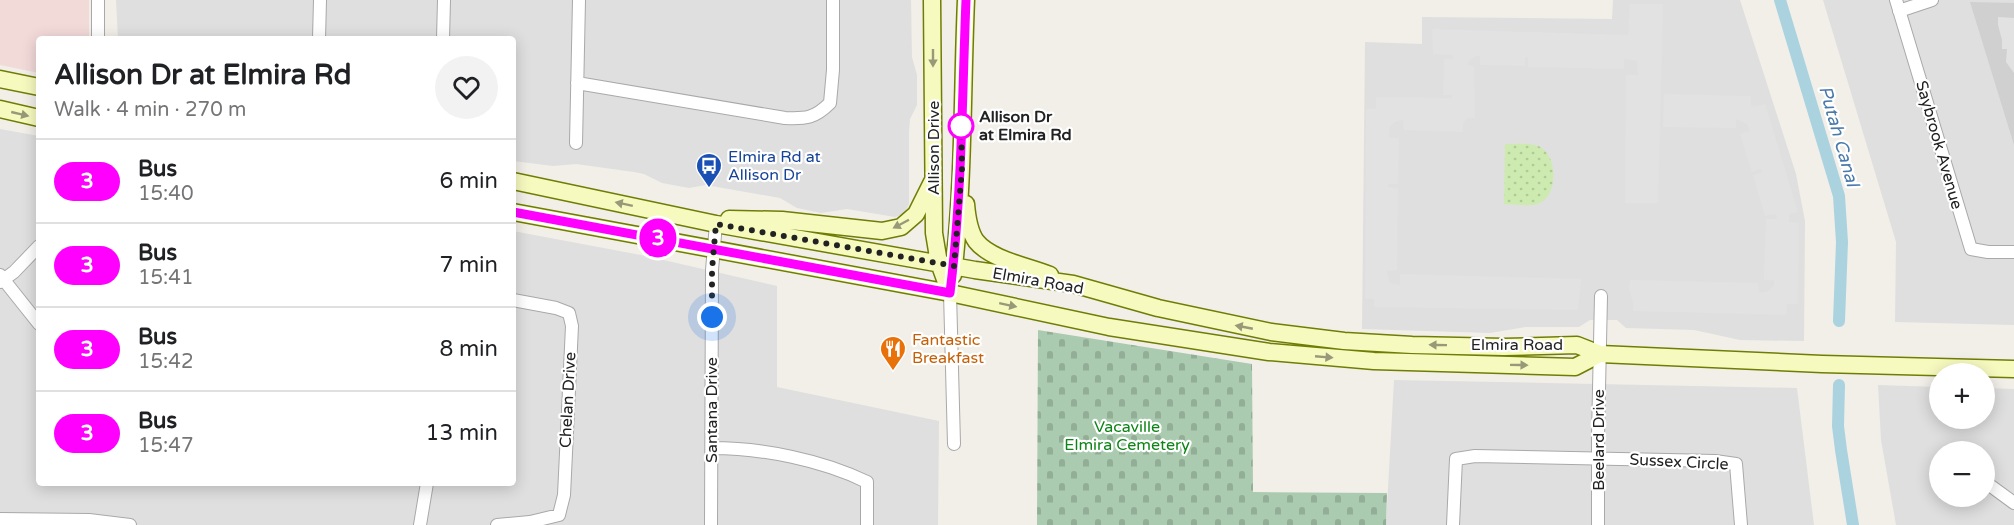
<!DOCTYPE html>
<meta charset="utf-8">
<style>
body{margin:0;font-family:"Varela Round",sans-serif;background:#f2f2f2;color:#202124;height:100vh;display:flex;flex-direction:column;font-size:22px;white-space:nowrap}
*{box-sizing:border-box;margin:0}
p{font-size:20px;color:#757577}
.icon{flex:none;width:33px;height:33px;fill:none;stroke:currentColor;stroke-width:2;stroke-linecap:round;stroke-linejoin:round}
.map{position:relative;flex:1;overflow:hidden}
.panel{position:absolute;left:36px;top:36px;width:480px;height:450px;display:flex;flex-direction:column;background:#fff;border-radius:6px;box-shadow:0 3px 15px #0003}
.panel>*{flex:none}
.badge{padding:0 12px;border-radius:20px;font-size:21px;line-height:39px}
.fabs{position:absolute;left:1929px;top:363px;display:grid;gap:12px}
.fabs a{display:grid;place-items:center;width:66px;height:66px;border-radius:50%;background:#fff;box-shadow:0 3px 15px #0003;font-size:30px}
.you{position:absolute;width:30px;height:30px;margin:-15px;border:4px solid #fff;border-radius:50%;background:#1a73e8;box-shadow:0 0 0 9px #1a73e833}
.map>.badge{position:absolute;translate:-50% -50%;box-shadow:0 0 0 3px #fff}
.round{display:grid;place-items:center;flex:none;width:63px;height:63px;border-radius:32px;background:#f2f2f2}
.head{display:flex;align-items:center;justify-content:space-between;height:102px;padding:0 18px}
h1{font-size:28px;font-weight:700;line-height:45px}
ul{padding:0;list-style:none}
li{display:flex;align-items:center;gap:18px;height:84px;padding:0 18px;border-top:2px solid #e0e0e0}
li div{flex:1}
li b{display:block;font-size:22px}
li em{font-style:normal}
li .badge{min-width:66px;font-weight:700;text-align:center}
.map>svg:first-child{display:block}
.residential{fill:#e0dfdf;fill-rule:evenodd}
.commercial{fill:#f2dad9}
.religious{fill:#d0d0d0}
.grass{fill:url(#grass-dots)}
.cemetery{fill:url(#cemetery-stones)}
.parking{fill:#e2e2e2}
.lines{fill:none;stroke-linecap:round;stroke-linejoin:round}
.canal{stroke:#aad3df;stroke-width:12}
.minor-casing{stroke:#a9a9a9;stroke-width:14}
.secondary-casing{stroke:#707d05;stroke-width:19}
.minor{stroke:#fff;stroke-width:12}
.secondary{stroke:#f7fabf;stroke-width:16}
.oneway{fill:#979978}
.line-casing{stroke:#fff;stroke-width:14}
.line{stroke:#f0f;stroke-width:9}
.walk{stroke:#222;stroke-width:6;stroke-dasharray:0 10.8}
.stop-dot{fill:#fff;stroke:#f0f;stroke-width:3}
.labels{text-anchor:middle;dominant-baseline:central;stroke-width:4.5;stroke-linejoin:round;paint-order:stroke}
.stop-label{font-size:16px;font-weight:bold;fill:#222;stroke:#fff;text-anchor:start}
.street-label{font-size:16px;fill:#222;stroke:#fff}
.transit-label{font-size:16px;fill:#164399;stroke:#fff;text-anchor:start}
.food-label{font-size:16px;fill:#c56008;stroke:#fff;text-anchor:start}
.park-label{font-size:16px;fill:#0c8416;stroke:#fff}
.water-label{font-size:18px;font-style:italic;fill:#4a7aab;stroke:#fff}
</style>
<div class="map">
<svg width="2014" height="525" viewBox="0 0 2014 525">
<defs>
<pattern id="grass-dots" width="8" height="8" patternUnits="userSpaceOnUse" patternTransform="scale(1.5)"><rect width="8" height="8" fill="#cdebb0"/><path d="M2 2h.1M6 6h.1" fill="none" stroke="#b0c997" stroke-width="1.8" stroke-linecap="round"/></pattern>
<pattern id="cemetery-stones" width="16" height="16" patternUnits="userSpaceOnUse" patternTransform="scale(1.5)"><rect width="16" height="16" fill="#aacbaf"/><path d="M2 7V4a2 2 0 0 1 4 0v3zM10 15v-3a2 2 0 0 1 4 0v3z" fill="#92ae96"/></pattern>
</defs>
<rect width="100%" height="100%" fill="#f2efe9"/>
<!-- residential -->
<path class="residential" d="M116,0H911L912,57L917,75V105L910,119L909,131V204L904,214L895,217L847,209L821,213L797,208L780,198L706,185L689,188L662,183L644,174L634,172L576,164L553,166L513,161V39H118Z
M1613,0H1740L1796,174L1805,221L1804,341L1740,340L1694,330L1626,328L1617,320H1590L1579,327H1526L1490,333L1362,329L1365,42L1422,44V17L1612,19Z
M1823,0H2014V325L1895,322L1896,242Z
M0,129L39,136V483H513V231L646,256L777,286V387L939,421L938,525H0Z
M1394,380L1797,388L1814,525H1386Z
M1878,385L1939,387L1940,418H1984L1985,388L2014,389V525H1896L1881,440ZM1940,452H1984V496H1940Z"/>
<!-- commercial -->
<path class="commercial" d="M0,0H89V39H39V73L0,65Z"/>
<!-- religious -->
<path class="religious" d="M1970,2L2014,3V145Z"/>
<!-- grass -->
<path class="grass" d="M1505,144C1515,144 1534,142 1542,148C1558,159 1558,198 1537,204C1527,207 1514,204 1504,204Z"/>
<!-- cemetery -->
<path class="cemetery" d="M1038,330L1252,364L1253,492L1387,493L1386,525H1037Z"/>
<!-- parking -->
<path class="parking" d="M1630,4H1663L1658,203H1625L1626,75H1638L1637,61L1633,60L1624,59V69L1528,67V57H1525V66L1480,65V56H1476L1469,61L1467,65L1474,66L1475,118H1468L1463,123V132L1404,130L1403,120L1396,121L1390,126L1389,132V138H1399L1398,184H1389L1388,187L1398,188L1397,270L1386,271L1390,283L1400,285V274L1581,279L1578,310L1374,307V299H1365L1366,109H1376V97L1452,98V95H1443L1444,59H1453V55L1433,54L1432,29L1628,35Z
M1998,17L2014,18V73L2006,62L2007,49H2002V40L1998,25Z
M1664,94L1751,96V105L1753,107L1765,104L1798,212L1789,214V222L1799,223L1798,304H1787L1786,315L1633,311V302L1629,289L1630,280L1758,283L1759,292H1766L1774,286V280H1764L1766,219H1776L1777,217L1775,214L1765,216L1753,175L1762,172L1761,169L1752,172L1740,134L1750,131L1747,124L1736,119V128L1663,127Z"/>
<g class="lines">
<!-- canal -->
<path class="canal" d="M1780,0L1839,196L1842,242L1839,321
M1839,385L1838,426L1841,450L1853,525"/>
<defs>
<path id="minor" d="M1896,0L1971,249L1988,252H2014
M1899,11L1932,0
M98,39V0
M319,39L320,0
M443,39L444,0
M577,83L785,118C806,119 815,118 830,103L833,70V0
M576,143L579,0
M0,275L39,324
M0,282L14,272L39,246
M950,293L954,444
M712,448C762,448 822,460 867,482V525
M1984,481L2014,503
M0,519L89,520L130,525
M420,525L427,483
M497,525L530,522L559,515L564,495L572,326L569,313L556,308L513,300
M711,525L712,270L716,224
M1453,525L1456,459L1475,456L1715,461L1736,464L1741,525
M1598,525V436L1601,296"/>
<path id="secondary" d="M932,0L934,233L939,263L950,293
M0,79L39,87
M0,109L39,118
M513,181L716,224L975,270L1073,284L1158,308L1271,332L1344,341L1412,345L1504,347L1577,345L1600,354L1822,364L2014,369
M966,204C967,216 969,231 976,241C991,260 1028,266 1050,275
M513,212L950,293L1109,327L1269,352L1374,361L1575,367L1600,354
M729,219L782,220L882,231L901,227L916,214L932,182
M953,275C964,183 962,92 966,0"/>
</defs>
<!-- minor casing -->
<use href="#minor" class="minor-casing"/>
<!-- secondary casing -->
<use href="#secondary" class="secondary-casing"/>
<!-- minor -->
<use href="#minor" class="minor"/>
<!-- secondary -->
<use href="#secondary" class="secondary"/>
</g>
<!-- one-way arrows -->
<defs><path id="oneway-solid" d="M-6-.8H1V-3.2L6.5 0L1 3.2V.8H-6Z" transform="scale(1.5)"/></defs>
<g class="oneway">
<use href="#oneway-solid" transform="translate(933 58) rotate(90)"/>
<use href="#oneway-solid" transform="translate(20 114) rotate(13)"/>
<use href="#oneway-solid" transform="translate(624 204) rotate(-168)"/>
<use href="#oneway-solid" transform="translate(901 224) rotate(152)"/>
<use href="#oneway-solid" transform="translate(1008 305) rotate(12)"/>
<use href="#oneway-solid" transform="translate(1244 327) rotate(-169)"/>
<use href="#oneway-solid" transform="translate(1438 345) rotate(-179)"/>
<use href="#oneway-solid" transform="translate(1324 357) rotate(5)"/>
<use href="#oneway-solid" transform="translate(1519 365) rotate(1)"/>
</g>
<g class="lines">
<defs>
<path id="line" d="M513,212L950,293C962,195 962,98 966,0"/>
</defs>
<!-- line casing -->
<use href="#line" class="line-casing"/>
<!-- line -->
<use href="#line" class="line"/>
<!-- walk -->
<path class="walk" d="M712,317V270L716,224L954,266L962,168L961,124V126"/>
</g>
<!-- icons -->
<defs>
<symbol id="bus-pin" viewBox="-11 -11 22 30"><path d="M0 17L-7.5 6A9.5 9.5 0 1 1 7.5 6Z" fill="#1a4fb4" stroke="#fff"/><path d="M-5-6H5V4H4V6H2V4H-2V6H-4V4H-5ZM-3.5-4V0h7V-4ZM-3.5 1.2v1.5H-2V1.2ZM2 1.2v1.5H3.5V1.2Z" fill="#fff"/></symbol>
<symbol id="restaurant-pin" viewBox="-11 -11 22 30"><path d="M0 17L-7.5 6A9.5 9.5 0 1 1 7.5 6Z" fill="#e8710a" stroke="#fff"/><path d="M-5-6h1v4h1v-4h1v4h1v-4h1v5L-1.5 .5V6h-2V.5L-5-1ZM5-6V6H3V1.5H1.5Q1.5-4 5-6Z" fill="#fff"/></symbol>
</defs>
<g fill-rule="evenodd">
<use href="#bus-pin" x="694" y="151" width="30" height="40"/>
<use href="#restaurant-pin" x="878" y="334" width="30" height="40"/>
</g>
<!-- markers -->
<circle class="stop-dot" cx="961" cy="126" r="12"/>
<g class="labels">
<!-- stop labels -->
<g class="stop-label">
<text x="979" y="117">Allison Dr<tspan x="979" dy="18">at Elmira Rd</tspan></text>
</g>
<!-- street labels -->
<g class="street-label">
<text transform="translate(1939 145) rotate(74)">Saybrook Avenue</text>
<text transform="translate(934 148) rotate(-90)">Allison Drive</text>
<text transform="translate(1038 281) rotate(10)">Elmira Road</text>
<text x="1517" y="345">Elmira Road</text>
<text transform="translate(568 400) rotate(-87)">Chelan Drive</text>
<text transform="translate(712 410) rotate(-90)">Santana Drive</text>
<text transform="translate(1599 440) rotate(-90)">Beelard Drive</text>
<text transform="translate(1679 462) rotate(3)">Sussex Circle</text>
</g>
<!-- transit labels -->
<g class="transit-label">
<text x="728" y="157">Elmira Rd at<tspan x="728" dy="18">Allison Dr</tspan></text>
</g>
<!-- food labels -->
<g class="food-label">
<text x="912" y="340">Fantastic<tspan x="912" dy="18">Breakfast</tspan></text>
</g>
<!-- park labels -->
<g class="park-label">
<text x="1127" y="427">Vacaville<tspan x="1127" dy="18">Elmira Cemetery</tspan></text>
</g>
<!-- water labels -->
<g class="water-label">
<text transform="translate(1839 136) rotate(74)">Putah Canal</text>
</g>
</g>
</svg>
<div class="fabs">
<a>+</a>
<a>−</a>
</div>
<div class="you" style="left:712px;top:317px"></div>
<b class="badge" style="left:658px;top:238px;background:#f0f;color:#fff">3</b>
<section class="panel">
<div class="head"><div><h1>Allison Dr at Elmira Rd</h1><p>Walk · 4 min · 270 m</p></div><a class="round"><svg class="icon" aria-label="heart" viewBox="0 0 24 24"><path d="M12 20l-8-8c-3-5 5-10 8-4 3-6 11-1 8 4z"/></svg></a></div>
<ul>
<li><span class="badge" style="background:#f0f;color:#fff">3</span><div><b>Bus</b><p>15:40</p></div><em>6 min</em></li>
<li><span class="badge" style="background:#f0f;color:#fff">3</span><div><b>Bus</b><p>15:41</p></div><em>7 min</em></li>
<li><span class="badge" style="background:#f0f;color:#fff">3</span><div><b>Bus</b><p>15:42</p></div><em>8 min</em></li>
<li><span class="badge" style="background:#f0f;color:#fff">3</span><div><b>Bus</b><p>15:47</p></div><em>13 min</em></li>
</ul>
</section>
</div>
